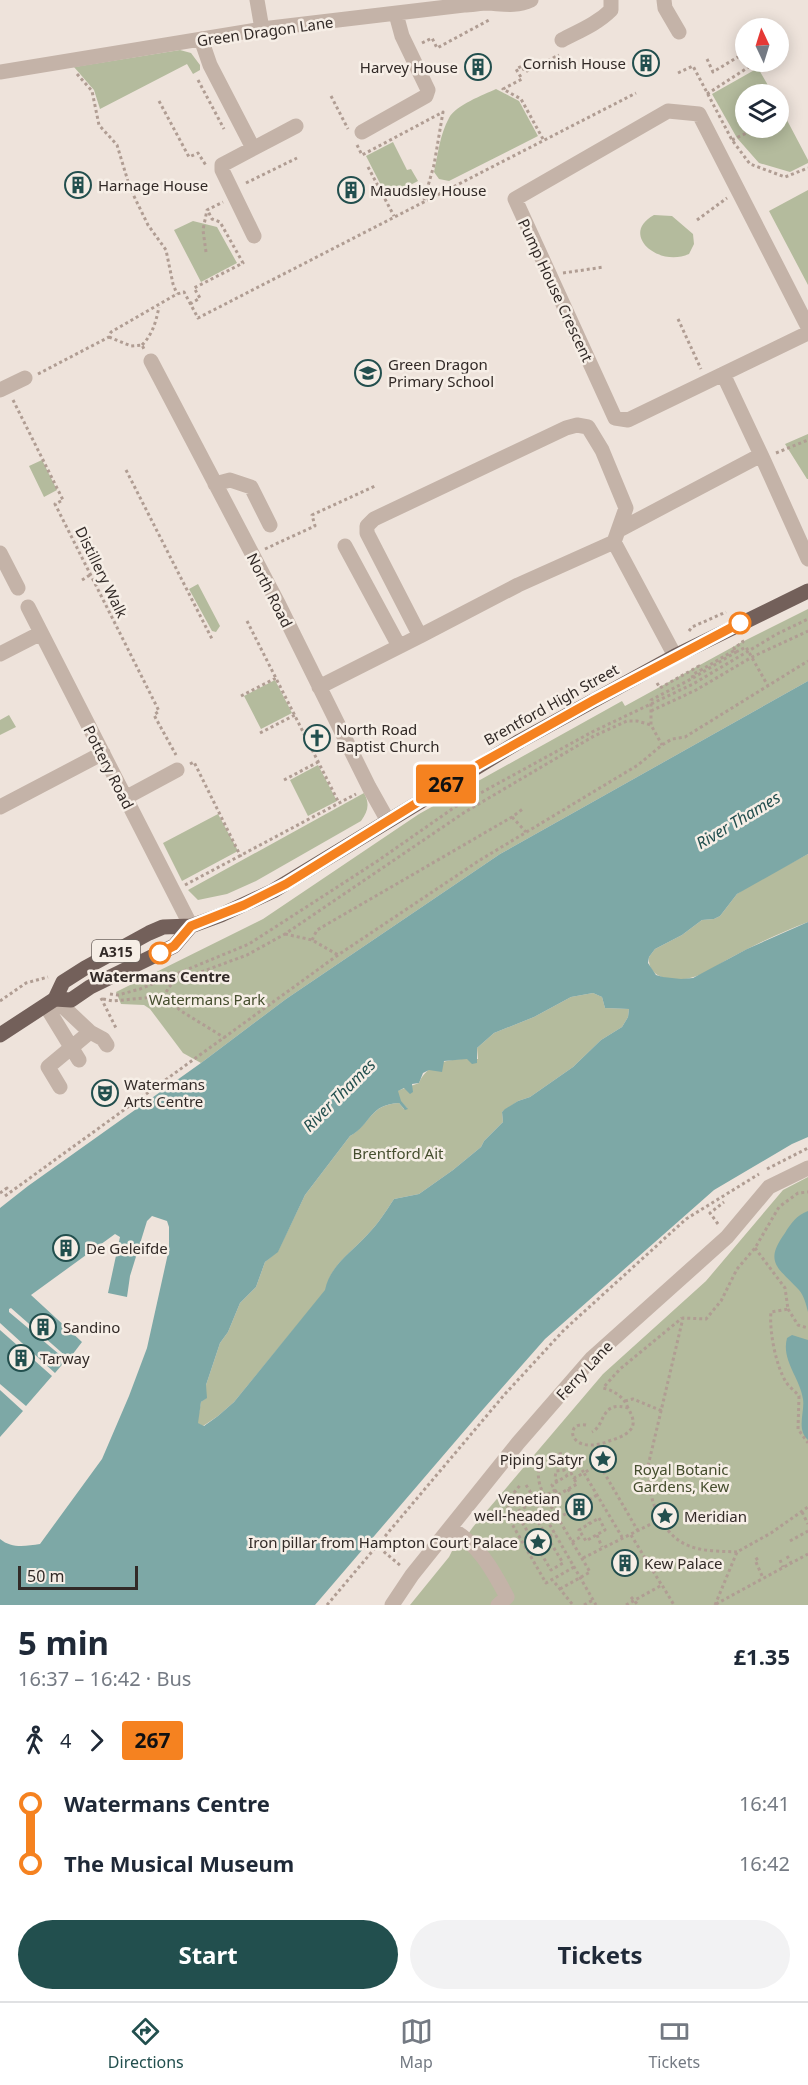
<!DOCTYPE html>
<meta charset="utf-8">
<style>
body{margin:0;font-family:"Noto Sans",sans-serif;background:#f2f2f3;color:#1f2937;height:100vh;display:flex;flex-direction:column;font-size:22px;white-space:nowrap}
*{box-sizing:border-box;margin:0}
p{font-size:20px;color:#747a83}
.icon{flex:none;width:33px;height:33px;fill:none;stroke:currentColor;stroke-width:2;stroke-linecap:round;stroke-linejoin:round}
.map{position:relative;height:1605px;overflow:hidden}
.side{display:flex;flex-direction:column;background:#fff;flex:1}
.side>*{flex:none}
.badge{padding:0 12px;border-radius:4px;font-size:21px;line-height:39px}
.needle{width:39px;rotate:356deg}
.tools{position:absolute;left:735px;top:18px;display:grid;gap:12px}
.tools a{display:grid;place-items:center;width:54px;height:54px;border-radius:50%;background:#fff;box-shadow:0 3px 15px #0003;font-size:30px}
.scale{position:absolute;left:18px;bottom:15px;width:120px;box-sizing:border-box;padding-left:6px;border:3px solid #322a27;border-top:0;font-size:16px;line-height:21px;white-space:nowrap;color:#322a27;-webkit-text-stroke:4px #f6eee6;paint-order:stroke}
.map>.badge{position:absolute;translate:-50% -50%;box-shadow:0 0 0 3px #fff}
.legs{display:flex;align-items:center;gap:9px;height:66px;padding:0 18px;font-size:20px}
.legs p{margin-inline-start:auto}
.head{display:flex;align-items:center;justify-content:space-between;height:102px;padding:0 18px}
h1{font-size:33px;font-weight:700;line-height:45px}
.primary-button{display:flex;gap:12px;margin-top:auto;padding:12px 18px}
.primary-button a{flex:1;height:69px;border-radius:36px;background:#224f4e;color:#fff;font-size:24px;font-weight:700;line-height:69px;text-align:center}
.primary-button a+a{background:#f2f2f3;color:#1f2937}
ul{padding:0 18px;list-style:none}
li{display:flex;align-items:center;gap:21px;height:60px;font-size:22px}
li i{display:grid;place-items:center;width:9px;height:100%;margin:0 8px;background:currentColor}
li i::after{content:'';width:15px;height:15px;margin:-8px;border:4px solid;border-radius:50%;background:#fff}
li p{margin-inline-start:auto}
li:first-child i{background:linear-gradient(#0000 50%,currentColor 0)}
li:last-child i{background:linear-gradient(currentColor 50%,#0000 0)}
.dock{display:flex;justify-content:space-around;align-items:center;height:84px;border-top:2px solid #e0e1e3;background:#fff;font-size:16px;color:#747a83}
.dock a{display:grid;justify-items:center;gap:3px}
.dock .active{color:#224f4e}
.map>svg:first-child{display:block}
.green{fill:#b4bb9d}
.water{fill:#7da8a6;fill-rule:evenodd}
.lines{fill:none;stroke-linecap:round;stroke-linejoin:round}
.path{stroke:#b09d93;stroke-width:3;stroke-dasharray:3 3;stroke-linecap:butt}
.minor{stroke:#c4b3a8;stroke-width:15}
.major{stroke:#73605a;stroke-width:15}
.line-1-casing{stroke:#fff;stroke-width:14}
.line-1{stroke:#f58220;stroke-width:9}
.stop-1-dot{fill:#fff;stroke:#f58220;stroke-width:3}
.labels{text-anchor:middle;dominant-baseline:central;stroke-width:5;stroke-linejoin:round;paint-order:stroke}
.shield{fill:#f6eee6;stroke:#6d6560;stroke-width:1.5}
.shield-label{font-size:14px;font-weight:bold;fill:#322a27}
.street-label{font-size:15px;fill:#322a27;stroke:#f6eee6}
.poi-label{font-size:15px;fill:#322a27;stroke:#f6eee6;text-anchor:start}
.stop-label{font-size:15px;font-weight:bold;fill:#322a27;stroke:#f6eee6}
.park-label{font-size:15px;fill:#454e2e;stroke:#f6eee6}
.water-label{font-size:16px;font-style:italic;fill:#224f4e;stroke:#f6eee6}
</style>
<div class="map">
<svg width="808" height="1605" viewBox="0 0 808 1605">
<rect width="100%" height="100%" fill="#eee3db"/>
<!-- green -->
<path class="green" d="M180,50L191,53L200,65V70L193,74L187,64L100,109L94,90L74,67Z
M758,68L773,94H746V128H778L779,105L808,160V163L790,172L759,163L737,138L712,94Z
M496,89L519,101L538,136L449,181L439,179L434,172C438,154 440,134 449,118C456,105 483,95 496,89Z
M393,142L407,170L411,169L418,181L387,197L366,156Z
M808,190V285L769,211Z
M654,215L672,216L693,234L694,244L689,254C658,268 619,234 654,215Z
M193,221L217,227L237,263L201,282L174,230Z
M808,434V479H807L785,444Z
M42,460L57,490L44,497L29,466Z
M198,584L220,626L216,632L212,631L189,589Z
M808,609V681L500,854L286,999L201,1063L183,1053L150,1009L144,1005L121,1004L116,992L263,919L419,814L622,701L625,706L740,643Z
M275,680L292,713L261,729L244,696Z
M9,715L16,727L0,735V720Z
M318,765L337,801L308,816L290,780Z
M364,793C370,804 368,811 361,821L256,881L227,894L198,900L188,890Z
M218,814L238,851L182,881L163,843Z
M808,854V922C782,932 756,944 732,957C719,964 704,975 690,978C673,982 647,979 649,957L655,949L682,935L702,920L714,919L720,916L737,894L750,885Z
M593,993L602,997L605,1008L629,1009L628,1017L622,1027L601,1040L573,1067L530,1097L518,1101L502,1112L503,1122L484,1141L481,1147L453,1170L419,1194L394,1199C386,1211 378,1224 368,1234C352,1252 330,1265 326,1290L234,1402L218,1416L203,1426L197,1423L201,1402L206,1398V1385L220,1343L228,1332L240,1303L256,1287L265,1262L278,1251L305,1195L350,1136C371,1124 369,1105 399,1103L404,1109L407,1108L400,1101L397,1091L419,1083C429,1060 455,1058 478,1059L477,1048L494,1033L534,1017L571,997Z
M808,1177V1605H410L449,1557L452,1551H456L473,1527L603,1374L706,1281L783,1190Z"/>
<!-- water -->
<path class="water" d="M808,681V854L737,894L720,916L714,919L702,920L682,935L655,949L649,957L648,963L656,975L663,977L681,979L693,978L747,949L808,922V1137L792,1144L714,1190L545,1339L478,1415L315,1605H0V1539C12,1549 26,1546 40,1544L102,1459L129,1396L147,1348L169,1249V1227L167,1221L152,1216L147,1221L130,1276L127,1297L108,1293L120,1237L115,1234L31,1295L82,1342L69,1359L11,1308L9,1309V1312L66,1360L55,1373L0,1323V1208L28,1186L201,1063L286,999L500,854ZM593,993L602,997L605,1008L629,1009L628,1017L622,1027L601,1040L573,1067L530,1097L518,1101L505,1109L502,1112L503,1122L484,1141L481,1147L453,1170L419,1194L394,1199C386,1211 378,1224 368,1234C352,1252 330,1265 325,1290L234,1402L218,1416L204,1426L198,1423L201,1402L207,1398L206,1385L220,1343L228,1332L240,1303L256,1287L265,1262L278,1252L305,1195L350,1136C372,1124 368,1105 399,1103L405,1110L408,1109L401,1101L398,1091L404,1088L410,1094L413,1092L412,1084L419,1083L423,1073L429,1070L442,1072L444,1061L467,1059L472,1064L477,1063V1048L494,1033L534,1017L571,997Z
M808,1211V1312C806,1304 804,1296 799,1290C779,1268 763,1263 785,1233C791,1223 797,1215 808,1211Z
M0,1330L52,1376L26,1406L0,1384Z
M792,1335L808,1340V1440C796,1429 805,1412 803,1399C800,1378 781,1360 787,1338Z
M0,1390L23,1411L0,1437Z"/>
<g class="lines">
<!-- path -->
<path class="path" d="M422,43L432,38L437,48L491,19
M707,59L713,72L746,52
M678,73L693,66L732,140L750,164L785,177L808,168
M77,74L92,91L99,125L117,145L130,188L148,225L166,250L173,284L177,294
M198,80L224,129
M707,94L755,63L754,62
M331,96L348,129
M159,101L189,157L198,153L207,167
M778,116L785,113
M543,139L521,99L503,89L522,79L516,69L522,66L525,72L559,55
M732,140L757,128
M357,145L362,155L443,112L434,165L424,200
M368,167L394,216
M246,183L297,158
M697,220L727,198
M206,252L203,230L207,210L223,202
M563,273L604,267
M190,304L200,298L194,288L243,263L220,222L212,219L208,211
M678,319L701,369
M109,337L131,346L142,345L144,349
M142,345C153,334 156,321 159,307
M38,374L109,337L111,332L177,294L184,292L198,318L636,93
M13,400L63,500L55,504L159,711L154,715L176,755
M776,453L808,440
M126,470L212,639
M265,549L315,526L312,515L375,486
M82,580L90,575
M247,621L339,803
M689,631L692,627L726,612
M735,650L734,648L743,642L742,640
M736,652L746,647L768,686
M693,678L692,675L701,670
M657,683L660,688L699,666L701,670L735,650L736,652L693,678L651,700V725L662,745
M241,696L276,678
M651,711L696,690L752,657L808,631
M260,733L295,715
M190,764L194,762L241,857
M284,780L318,762
M512,817L526,832
M185,885L356,794
M285,934L312,940L338,955
M312,940L317,930L512,817L524,808
M110,994L118,995L140,989L249,944L376,862L455,807L592,732L693,684L777,634L808,619
M164,996L181,1011L225,1038
M101,998L117,1030
M103,999L113,1001L164,996L169,987L174,982L247,955L285,934L465,812L594,736L627,721H637L651,725
M0,1001L26,983L48,977
M767,1169L808,1148
M0,1193L7,1188L6,1190
M5,1196L338,955L480,860L638,765L662,745L672,739L685,737L808,661
M718,1224L710,1213L724,1202
M755,1248L785,1288L788,1309L771,1312C769,1331 776,1366 786,1382C789,1387 795,1391 799,1396L798,1429L808,1443
M788,1309L798,1325L808,1328
M625,1401L633,1399L662,1411
M628,1408C624,1397 615,1391 603,1388L620,1369L682,1318
M586,1425C563,1421 569,1457 609,1441C615,1439 622,1437 627,1433C637,1426 633,1417 628,1408C600,1400 606,1425 592,1432
M599,1445L595,1451V1457L638,1531
M557,1482L555,1478L556,1471L564,1470L567,1474
M526,1485L536,1501L545,1496C536,1482 534,1461 553,1455C557,1454 563,1453 568,1455C575,1457 580,1467 584,1473L598,1464
M568,1489L576,1502
M555,1490L558,1495L577,1484L574,1479
M573 1507a6 6 0 1 1 12 0a6 6 0 1 1-12 0Z
M584,1503L597,1495
M532,1512L563,1563L551,1570L520,1519Z
M582,1512L589,1523
M802,1512L808,1524
M507,1515L509,1499L521,1484
M558,1518L573,1510
M599,1518L605,1530L586,1541L579,1530Z
M597,1535L602,1547
M631,1535L661,1584
M396,1540L383,1551L401,1566
M790,1541L808,1531
M572,1542L582,1536
M529,1549L555,1533
M737,1552C721,1551 702,1552 687,1545C659,1533 647,1494 648,1466L683,1318L706,1319L721,1301L737,1269L755,1248L779,1207L798,1193L808,1192
M787,1556L791,1563
M583,1558L661,1519
M758,1558L755,1560L763,1578
M780,1560L783,1567
M574,1567L546,1583L508,1517L536,1501L596,1605
M555,1583L573,1605
M560,1589L590,1572L545,1496L555,1490L552,1485L571,1473L574,1478L584,1473L622,1537
M631,1597L638,1605
M716,1604L808,1554
M327,1605L505,1394L564,1330L686,1219L759,1174
M584,1605L593,1600
M626,1605L662,1585L674,1605
M715,1605L737,1552L771,1533L808,1507"/>
<!-- minor -->
<path class="minor" d="M257,0L262,29
M664,0L665,8L679,32
M201,39L210,65L253,148
M562,40C579,31 597,24 611,10V0
M0,72L262,29L464,5C472,5 480,3 488,3C504,4 516,7 531,0
M362,132L426,96L428,90L402,36L396,14
M254,236L222,170V165L296,126
M808,327L699,114L668,111L515,199L615,418L628,420L808,333
M151,361L279,605L369,787L388,821
M723,374L763,459L808,559
M0,390L25,378
M215,484L230,480L251,487L270,525
M619,530L761,455
M614,542L675,656
M345,546L399,646
M0,553L18,588
M28,607L191,926
M0,654L41,633
M319,687L420,636L367,533V526L374,519L566,428L577,425L588,427L602,450L626,508L614,542L518,585L420,636
M125,798L177,770
M0,807L103,753
M55,999L90,1032L103,1039L107,1045
M46,1006L79,1060
M60,1087L48,1067L90,1032
M450,1528C478,1544 492,1568 507,1597L498,1605
M392,1605L412,1575L518,1443L592,1358L727,1237L769,1187L808,1168"/>
<!-- major -->
<path class="major" d="M55,999L71,1000L90,987L174,946L191,926
M0,1035L55,999L63,982L85,968L149,933L163,927L191,926L221,915L273,891L520,741L675,656L808,591"/>
</g>
<g class="lines">
<defs>
<path id="line-1" d="M160,953L174,946L191,926L244,905L286,884L478,765L594,700L740,623"/>
</defs>
<!-- line-1 casing -->
<use href="#line-1" class="line-1-casing"/>
<!-- line-1 -->
<use href="#line-1" class="line-1"/>
</g>
<!-- icons -->
<defs>
<symbol id="building-ring" viewBox="-11 -11 22 22"><circle r="9.5" fill="#f6eee6" stroke="#224f4e" stroke-width="1.5"/><path d="M-4-6H4V6H1V3H-1V6H-4ZM-2.5-4.3h1.7v1.8h-1.7ZM.8-4.3h1.7v1.8H.8ZM-2.5-1h1.7V.8h-1.7ZM.8-1h1.7V.8H.8Z" fill="#224f4e"/></symbol>
<symbol id="school-ring" viewBox="-11 -11 22 22"><circle r="9.5" fill="#f6eee6" stroke="#224f4e" stroke-width="1.5"/><path d="M0-5L7-2L0 1L-7-2ZM-4 1L0 2.5L4 1V4Q0 6-4 4Z" fill="#224f4e"/></symbol>
<symbol id="church-ring" viewBox="-11 -11 22 22"><circle r="9.5" fill="#f6eee6" stroke="#224f4e" stroke-width="1.5"/><path d="M-1.2-6h2.4v3.5h3.3v2.4h-3.3V6h-2.4V-.1h-3.3v-2.4h3.3Z" fill="#224f4e"/></symbol>
<symbol id="theatre-ring" viewBox="-11 -11 22 22"><circle r="9.5" fill="#f6eee6" stroke="#224f4e" stroke-width="1.5"/><path d="M-5-5.5Q0-4 5-5.5V0Q5 5 0 6Q-5 5-5 0ZM-3.3-2.5H-1v1.5H-3.3ZM1-2.5H3.3v1.5H1ZM-2.8 1Q0 5.5 2.8 1Z" fill="#224f4e"/></symbol>
<symbol id="sight-ring" viewBox="-11 -11 22 22"><circle r="9.5" fill="#f6eee6" stroke="#224f4e" stroke-width="1.5"/><path d="M0-6L1.8-2.2L6-1.7L2.9 1.2L3.7 5.4L0 3.3L-3.7 5.4L-2.9 1.2L-6-1.7L-1.8-2.2Z" fill="#224f4e"/></symbol>
</defs>
<g fill-rule="evenodd">
<use href="#building-ring" x="631" y="48" width="30" height="30"/>
<use href="#building-ring" x="463" y="52" width="30" height="30"/>
<use href="#building-ring" x="63" y="170" width="30" height="30"/>
<use href="#building-ring" x="336" y="175" width="30" height="30"/>
<use href="#school-ring" x="353" y="358" width="30" height="30"/>
<use href="#church-ring" x="302" y="723" width="30" height="30"/>
<use href="#theatre-ring" x="90" y="1078" width="30" height="30"/>
<use href="#building-ring" x="51" y="1233" width="30" height="30"/>
<use href="#building-ring" x="28" y="1312" width="30" height="30"/>
<use href="#building-ring" x="6" y="1343" width="30" height="30"/>
<use href="#sight-ring" x="588" y="1444" width="30" height="30"/>
<use href="#building-ring" x="564" y="1492" width="30" height="30"/>
<use href="#sight-ring" x="650" y="1501" width="30" height="30"/>
<use href="#sight-ring" x="523" y="1527" width="30" height="30"/>
<use href="#building-ring" x="610" y="1548" width="30" height="30"/>
</g>
<!-- markers -->
<g class="stop-1-dot">
<circle cx="740" cy="623" r="10"/>
<circle cx="160" cy="953" r="10"/>
</g>
<g class="labels">
<!-- shield labels -->
<rect class="shield" x="92" y="940" width="48" height="22" rx="4.5"/>
<g class="shield-label">
<text x="116" y="951">A315</text>
</g>
<!-- street labels -->
<g class="street-label">
<text transform="translate(265 31) rotate(-8)">Green Dragon Lane</text>
<text transform="translate(556 290) rotate(65)">Pump House Crescent</text>
<text transform="translate(102 572) rotate(64)">Distillery Walk</text>
<text transform="translate(270 590) rotate(63)">North Road</text>
<text transform="translate(551 704) rotate(-29)">Brentford High Street</text>
<text transform="translate(109 767) rotate(63)">Pottery Road</text>
<text transform="translate(584 1370) rotate(-47)">Ferry Lane</text>
</g>
<!-- poi labels -->
<g class="poi-label">
<text x="626" y="63" text-anchor="end">Cornish House</text>
<text x="458" y="67" text-anchor="end">Harvey House</text>
<text x="98" y="185">Harnage House</text>
<text x="370" y="190">Maudsley House</text>
<text x="388" y="364">Green Dragon<tspan x="388" dy="17">Primary School</tspan></text>
<text x="336" y="729">North Road<tspan x="336" dy="17">Baptist Church</tspan></text>
<text x="124" y="1084">Watermans<tspan x="124" dy="17">Arts Centre</tspan></text>
<text x="86" y="1248">De Geleifde</text>
<text x="63" y="1327">Sandino</text>
<text x="40" y="1358">Tarway</text>
<text x="584" y="1459" text-anchor="end">Piping Satyr</text>
<text x="560" y="1498" text-anchor="end">Venetian<tspan x="560" dy="17">well-headed</tspan></text>
<text x="684" y="1516">Meridian</text>
<text x="518" y="1542" text-anchor="end">Iron pillar from Hampton Court Palace</text>
<text x="644" y="1563">Kew Palace</text>
</g>
<!-- stop labels -->
<g class="stop-label">
<text x="160" y="976">Watermans Centre</text>
</g>
<!-- park labels -->
<g class="park-label">
<text x="207" y="999">Watermans Park</text>
<text x="398" y="1153">Brentford Ait</text>
<text x="681" y="1469">Royal Botanic<tspan x="681" dy="17">Gardens, Kew</tspan></text>
</g>
<!-- water labels -->
<g class="water-label">
<text transform="translate(738 820) rotate(-31)">River Thames</text>
<text transform="translate(339 1095) rotate(-45)">River Thames</text>
</g>
</g>
</svg>
<div class="tools">
<a><svg class="needle" viewBox="-14 -14 28 28"><path d="M0-13l5 13h-10z" fill="#e53935"/><path d="M0 13l5-13h-10z" fill="#747a83"/></svg></a>
<a><svg class="icon" aria-label="layers" viewBox="0 0 24 24"><path d="M12 4l9 5-9 5-9-5zM3 14l9 5 9-5"/></svg></a>
</div>
<div class="scale">50 m</div>
<b class="badge" style="left:446px;top:784px;background:#f58220;color:#111">267</b>
</div>
<section class="side">
<div class="head"><div><h1>5 min</h1><p>16:37 – 16:42 · Bus</p></div><b>£1.35</b></div>
<div class="legs"><svg class="icon" aria-label="walk" viewBox="0 0 24 24"><circle cx="13" cy="4" r="2"/><path d="M13 8l-2 6 4 7M11 14l-3 7M7 12l3-4h3l4 4"/></svg>4<svg class="icon" aria-label="forward" viewBox="0 0 24 24"><path d="M9 5l7 7-7 7"/></svg><b class="badge" style="background:#f58220;color:#111">267</b></div>
<ul>
<li><i style="color:#f58220"></i><b>Watermans Centre</b><p>16:41</p></li>
<li><i style="color:#f58220"></i><b>The Musical Museum</b><p>16:42</p></li>
</ul>
<div class="primary-button"><a>Start</a><a>Tickets</a></div>
</section>
<nav class="dock">
<a class="active"><svg class="icon" aria-label="directions" viewBox="0 0 24 24"><path d="M12 3l9 9-9 9-9-9zM9 14v-3h6M13 9l2 2-2 2"/></svg>Directions</a>
<a><svg class="icon" aria-label="map" viewBox="0 0 24 24"><path d="M3 6l6-2 6 2 6-2v14l-6 2-6-2-6 2zM9 4v14M15 6v14"/></svg>Map</a>
<a><svg class="icon" aria-label="tickets" viewBox="0 0 24 24"><path d="M3 7h18v10H3zM15 7v10"/></svg>Tickets</a>
</nav>
